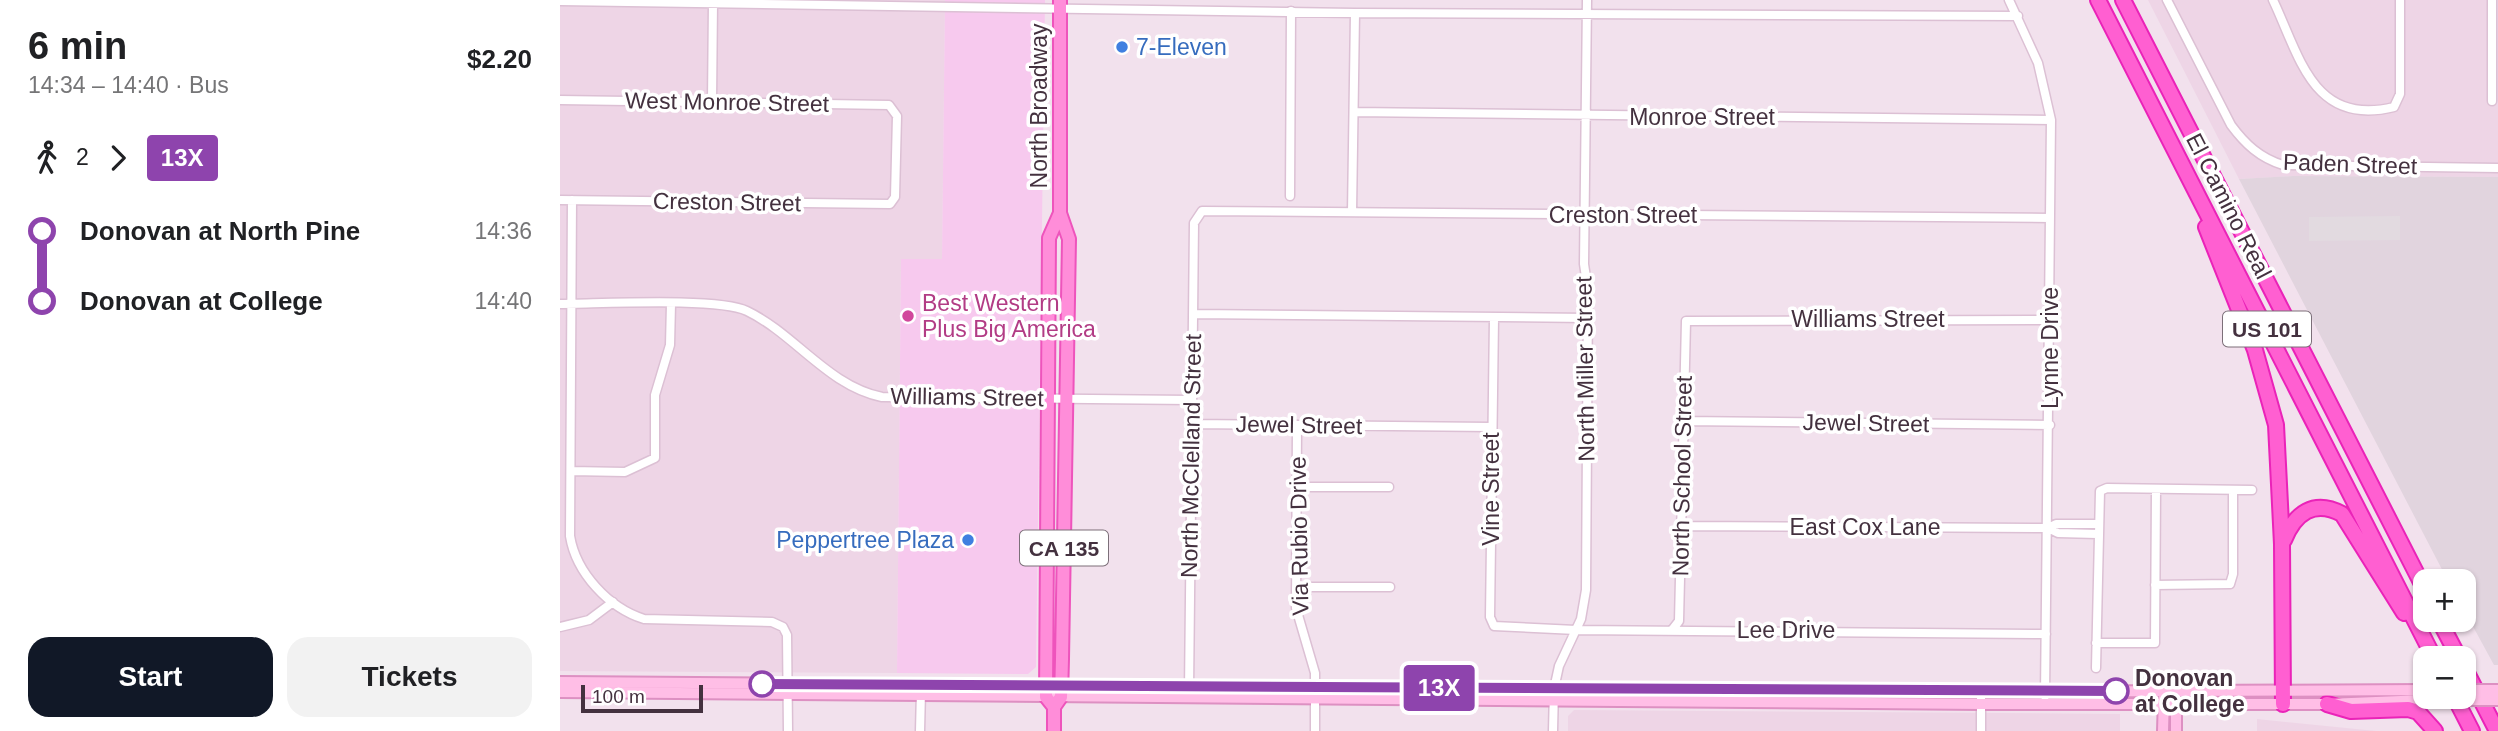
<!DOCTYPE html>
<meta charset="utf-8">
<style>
body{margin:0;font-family:Helvetica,sans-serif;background:#f2f2f2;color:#202124;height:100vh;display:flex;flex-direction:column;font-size:26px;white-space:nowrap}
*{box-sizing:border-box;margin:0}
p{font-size:23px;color:#757577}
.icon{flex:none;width:38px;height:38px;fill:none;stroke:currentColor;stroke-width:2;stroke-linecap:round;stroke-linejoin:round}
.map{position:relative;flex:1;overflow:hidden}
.drawer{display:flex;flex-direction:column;background:#fff;width:560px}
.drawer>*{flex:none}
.badge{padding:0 14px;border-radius:5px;font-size:24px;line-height:46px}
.controls{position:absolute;left:1853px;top:569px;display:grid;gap:14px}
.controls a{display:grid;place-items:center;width:63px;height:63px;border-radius:14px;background:#fff;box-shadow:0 2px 5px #0004;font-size:35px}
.scale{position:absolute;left:21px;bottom:18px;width:122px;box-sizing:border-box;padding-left:7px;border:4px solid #44313f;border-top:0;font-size:19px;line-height:24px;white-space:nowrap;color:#44313f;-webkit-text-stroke:5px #fff;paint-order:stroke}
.map>.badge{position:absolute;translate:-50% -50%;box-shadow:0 0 0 4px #fff}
.legs{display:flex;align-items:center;gap:10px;height:77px;padding:0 28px;font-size:23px}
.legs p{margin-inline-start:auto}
.head{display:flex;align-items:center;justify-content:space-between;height:119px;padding:0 28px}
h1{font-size:38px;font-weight:700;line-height:52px}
.primary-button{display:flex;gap:14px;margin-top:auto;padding:14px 28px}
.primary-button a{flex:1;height:80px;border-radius:21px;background:#111827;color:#fff;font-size:28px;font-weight:700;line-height:80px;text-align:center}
.primary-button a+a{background:#f2f2f2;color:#202124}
ul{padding:0 28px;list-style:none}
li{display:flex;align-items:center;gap:24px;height:70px;font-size:26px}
li i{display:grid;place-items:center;width:10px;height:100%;margin:0 9px;background:currentColor}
li i::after{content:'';width:18px;height:18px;margin:-9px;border:5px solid;border-radius:50%;background:#fff}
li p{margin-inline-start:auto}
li:first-child i{background:linear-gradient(#0000 50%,currentColor 0)}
li:last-child i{background:linear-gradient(currentColor 50%,#0000 0)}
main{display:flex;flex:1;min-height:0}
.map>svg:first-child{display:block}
.residential{fill:#eed5e6}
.commercial{fill:#f7c9ee}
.industrial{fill:#e1d4de}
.parking{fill:#e2dae0}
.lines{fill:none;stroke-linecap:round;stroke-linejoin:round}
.street-casing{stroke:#dcc0d4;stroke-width:11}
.secondary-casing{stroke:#dd90c2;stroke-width:14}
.primary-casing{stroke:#ee54bc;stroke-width:16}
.highway-casing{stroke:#ea23b8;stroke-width:18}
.street{stroke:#fff;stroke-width:8}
.secondary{stroke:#ffbee6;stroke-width:10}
.primary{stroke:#ff8dd9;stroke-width:12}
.highway{stroke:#ff5fd1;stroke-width:14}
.secondary-bridge-casing{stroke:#dd90c2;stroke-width:14;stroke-linecap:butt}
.secondary-bridge{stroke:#ffbee6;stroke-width:10}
.line-1-casing{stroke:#fff;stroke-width:16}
.line-1{stroke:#8e44ad;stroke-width:10}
.shop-dot{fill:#3f7fe0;stroke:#fff;stroke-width:2.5}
.hotel-dot{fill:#d1479c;stroke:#fff;stroke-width:2.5}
.stop-1-dot{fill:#fff;stroke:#8e44ad;stroke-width:3.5}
.labels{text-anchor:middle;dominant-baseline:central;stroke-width:7;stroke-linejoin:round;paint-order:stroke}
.shield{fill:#fff;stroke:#7c6f79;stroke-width:2}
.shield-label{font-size:21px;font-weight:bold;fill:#44313f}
.shop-label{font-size:23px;fill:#366cbe;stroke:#fff;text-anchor:start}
.street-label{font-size:23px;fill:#44313f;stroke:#fff}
.hotel-label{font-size:23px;fill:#b23c85;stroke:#fff;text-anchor:start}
.stop-label{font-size:23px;font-weight:bold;fill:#44313f;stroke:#fff;text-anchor:start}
</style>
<main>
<section class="drawer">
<div class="head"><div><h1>6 min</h1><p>14:34 – 14:40 · Bus</p></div><b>$2.20</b></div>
<div class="legs"><svg class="icon" aria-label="walk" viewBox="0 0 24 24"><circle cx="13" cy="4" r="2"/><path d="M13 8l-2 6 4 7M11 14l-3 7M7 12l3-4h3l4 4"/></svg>2<svg class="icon" aria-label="forward" viewBox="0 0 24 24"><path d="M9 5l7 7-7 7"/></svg><b class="badge" style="background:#8e44ad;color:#fff">13X</b></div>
<ul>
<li><i style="color:#8e44ad"></i><b>Donovan at North Pine</b><p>14:36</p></li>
<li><i style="color:#8e44ad"></i><b>Donovan at College</b><p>14:40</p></li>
</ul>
<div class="primary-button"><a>Start</a><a>Tickets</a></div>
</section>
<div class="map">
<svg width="1938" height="731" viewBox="0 0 1938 731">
<rect width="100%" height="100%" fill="#f2e1ed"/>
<!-- residential -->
<path class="residential" d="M0,0H385L382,259L341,260L337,673L0,671Z
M1588,0H1938V177L1733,176L1679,179Z
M1014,710L1560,714V731H1008V716Z
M1697,719L1816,731H1697Z"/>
<!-- commercial -->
<path class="commercial" d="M385,0H485L476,667L468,674L337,673L341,259H382Z"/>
<!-- industrial -->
<path class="industrial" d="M1733,176L1938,177V665H1934L1904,610V581H1888L1679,179Z"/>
<!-- parking -->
<path class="parking" d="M1840,216V240L1749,241V217Z"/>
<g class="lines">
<defs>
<path id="street" d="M1449,0L1478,63L1491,120L1485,696
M1607,0L1671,125C1685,144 1700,158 1723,165L1938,168
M1713,0C1740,57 1753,127 1834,107L1840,94V0
M0,1L795,13L1458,16
M0,100L329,105L337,116L335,197L330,204L0,200
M152,101L153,2
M1932,101V0
M794,112L1491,120
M730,196L731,11
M12,200L10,536C16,573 49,608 84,619L212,622L223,627L227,635L228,731
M792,212L795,13
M0,304C38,304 158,297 187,311C235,334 268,386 322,397L631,400
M633,314L1028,318
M934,318L930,617L934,626L1016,630L1486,634
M1123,421L1490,425
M630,424L931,427
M737,425L736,608L755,673V731
M11,471L65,472L95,458V395L110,345L111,304
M736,487H829
M1123,526L1488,528L1496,524H1537
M1488,528L1498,533L1537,534
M1595,585L1670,584L1673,574V490
M736,587H830
M0,627L29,620L53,602
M1112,630L1119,621L1126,321L1490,320
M1536,643H1595L1596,489
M1536,668L1540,491L1547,488L1692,490
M629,691L634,223L642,211L1490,218
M360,731L361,691
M993,731L994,689L999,666L1021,619L1026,590L1028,291L1024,264L1027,0
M1421,731V698"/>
<path id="secondary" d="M0,682L1421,692L1866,690
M0,692L1421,704H1767L1866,700
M1603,731L1604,697
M1616,731V699"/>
<path id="primary" d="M494,707L501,697L502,659L509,239L500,213V0
M494,731V707L486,697L489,238L500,213"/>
<path id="highway" d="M1538,0L1874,658
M1563,0L1866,592
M1646,227L1695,350L1716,425L1722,544L1723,704
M1724,540C1735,513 1754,499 1782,514L1844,613
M1879,620L1899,658
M1904,667L1937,731
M1894,696L1912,731
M1767,704L1791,711L1848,709L1858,712L1875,731"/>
</defs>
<!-- street casing -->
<use href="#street" class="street-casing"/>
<!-- secondary casing -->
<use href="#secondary" class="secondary-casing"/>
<!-- primary casing -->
<use href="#primary" class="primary-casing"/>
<!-- highway casing -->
<use href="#highway" class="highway-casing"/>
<!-- street -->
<use href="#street" class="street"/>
<!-- secondary -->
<use href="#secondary" class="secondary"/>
<!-- primary -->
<use href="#primary" class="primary"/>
<!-- highway -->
<use href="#highway" class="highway"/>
<defs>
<path id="secondary-bridge" d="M1904,690H1938
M1866,700H1938"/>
</defs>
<!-- secondary-bridge casing -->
<use href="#secondary-bridge" class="secondary-bridge-casing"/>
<!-- secondary-bridge -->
<use href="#secondary-bridge" class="secondary-bridge"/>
</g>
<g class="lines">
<defs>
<path id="line-1" d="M202,684L1556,691"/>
</defs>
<!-- line-1 casing -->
<use href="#line-1" class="line-1-casing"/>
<!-- line-1 -->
<use href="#line-1" class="line-1"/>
</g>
<!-- markers -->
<g class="shop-dot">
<circle cx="562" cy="47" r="7"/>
<circle cx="408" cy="540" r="7"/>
</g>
<circle class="hotel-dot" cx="348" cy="316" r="7"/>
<g class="stop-1-dot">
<circle cx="202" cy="684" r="12"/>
<circle cx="1556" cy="691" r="12"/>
</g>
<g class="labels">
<!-- shield labels -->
<g class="shield">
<rect x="1663" y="311.5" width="88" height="35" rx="5"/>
<rect x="460" y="530.5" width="88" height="35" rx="5"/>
</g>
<g class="shield-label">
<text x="1707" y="329">US 101</text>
<text x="504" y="548">CA 135</text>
</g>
<!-- shop labels -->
<g class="shop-label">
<text x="576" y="47">7-Eleven</text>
<text x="394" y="540" text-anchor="end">Peppertree Plaza</text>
</g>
<!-- street labels -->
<g class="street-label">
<text transform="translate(167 102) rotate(1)">West Monroe Street</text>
<text transform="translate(479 106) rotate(-90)">North Broadway</text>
<text x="1142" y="117">Monroe Street</text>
<text transform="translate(1790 164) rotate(2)">Paden Street</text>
<text transform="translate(167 202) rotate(1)">Creston Street</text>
<text transform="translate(1669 206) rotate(63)">El Camino Real</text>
<text x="1063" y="215">Creston Street</text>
<text x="1308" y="319">Williams Street</text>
<text transform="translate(1490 348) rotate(-90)">Lynne Drive</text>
<text transform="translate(1025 369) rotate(-91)">North Miller Street</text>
<text transform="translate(407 397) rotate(1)">Williams Street</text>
<text transform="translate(1306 423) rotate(1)">Jewel Street</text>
<text transform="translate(739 425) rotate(1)">Jewel Street</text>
<text transform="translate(631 456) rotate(-89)">North McClelland Street</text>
<text transform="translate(1122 476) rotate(-89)">North School Street</text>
<text transform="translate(931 489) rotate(-90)">Vine Street</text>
<text x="1305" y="527">East Cox Lane</text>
<text transform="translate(739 536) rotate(-91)">Via Rubio Drive</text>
<text x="1226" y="630">Lee Drive</text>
</g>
<!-- hotel labels -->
<g class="hotel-label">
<text x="362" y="303">Best Western<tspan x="362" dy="26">Plus Big America</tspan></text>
</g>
<!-- stop labels -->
<g class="stop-label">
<text x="1575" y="678">Donovan<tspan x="1575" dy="26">at College</tspan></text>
</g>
</g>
</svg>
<div class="controls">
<a>+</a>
<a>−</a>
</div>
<div class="scale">100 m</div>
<b class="badge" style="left:879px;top:688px;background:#8e44ad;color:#fff">13X</b>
</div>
</main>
